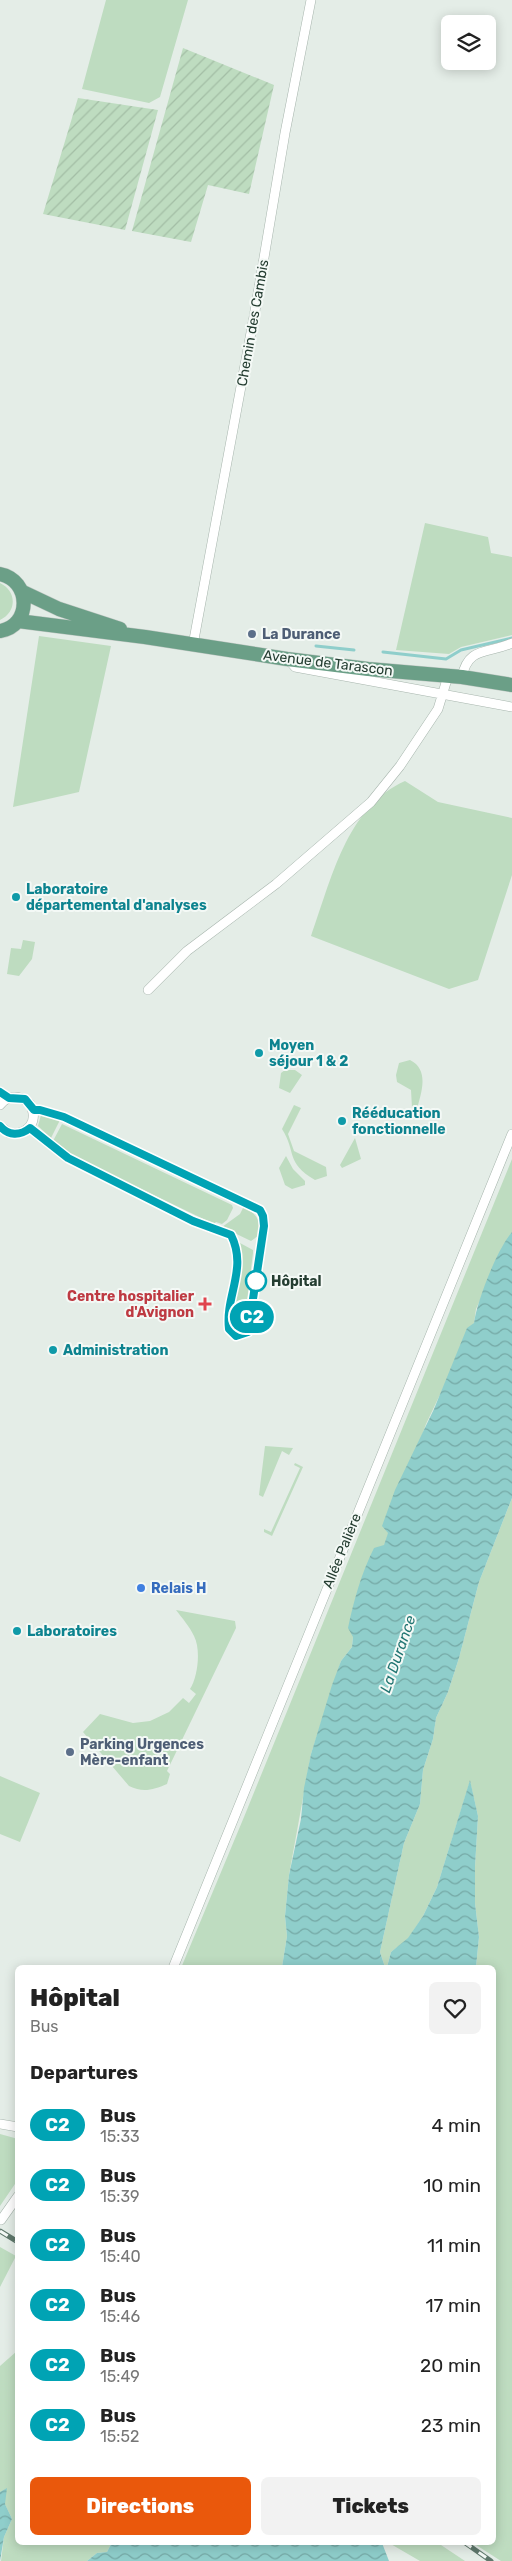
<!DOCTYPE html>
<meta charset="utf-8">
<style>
body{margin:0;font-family:Rubik,sans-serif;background:#f2f2f2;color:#222;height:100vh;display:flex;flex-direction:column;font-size:19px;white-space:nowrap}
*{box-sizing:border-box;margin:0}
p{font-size:16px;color:#767676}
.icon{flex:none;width:28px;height:28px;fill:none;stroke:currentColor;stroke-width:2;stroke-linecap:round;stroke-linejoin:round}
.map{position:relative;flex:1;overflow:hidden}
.panel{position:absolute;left:15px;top:1965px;width:481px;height:580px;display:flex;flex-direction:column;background:#fff;border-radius:8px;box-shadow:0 2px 12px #0003}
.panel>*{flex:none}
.badge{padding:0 10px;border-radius:16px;font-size:18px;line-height:32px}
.fabs{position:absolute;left:441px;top:15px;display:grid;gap:10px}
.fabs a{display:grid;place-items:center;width:55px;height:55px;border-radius:8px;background:#fff;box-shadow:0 2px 12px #0003;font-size:25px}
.map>.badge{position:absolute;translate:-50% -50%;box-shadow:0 0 0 2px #fff}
h2{padding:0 15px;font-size:19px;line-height:45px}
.round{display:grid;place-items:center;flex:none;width:52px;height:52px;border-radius:8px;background:#f2f2f2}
.summary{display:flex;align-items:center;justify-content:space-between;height:85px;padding:0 15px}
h1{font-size:24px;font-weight:800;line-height:38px}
.button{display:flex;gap:10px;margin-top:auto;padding:10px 15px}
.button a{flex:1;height:58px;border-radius:8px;background:#ea580c;color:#fff;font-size:20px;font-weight:800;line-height:58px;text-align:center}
.button a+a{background:#f2f2f2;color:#222}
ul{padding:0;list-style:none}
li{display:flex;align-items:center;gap:15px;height:60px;padding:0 15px}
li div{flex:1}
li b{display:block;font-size:19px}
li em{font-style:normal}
li .badge{min-width:55px;font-weight:700;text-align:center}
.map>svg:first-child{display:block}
.green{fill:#bedcc0}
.garden{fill:url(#garden-furrows)}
.water{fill:url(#water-waves)}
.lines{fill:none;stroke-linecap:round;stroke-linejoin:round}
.stream{stroke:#8fcecb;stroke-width:3}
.street-casing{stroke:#a7b5ad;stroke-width:10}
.primary-casing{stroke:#c2c9c5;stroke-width:15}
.street{stroke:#fff;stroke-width:9}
.primary{stroke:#6b9f87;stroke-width:14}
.rail-casing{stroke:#5f786c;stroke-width:5}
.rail{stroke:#f4f9f6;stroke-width:3;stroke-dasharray:9;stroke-linecap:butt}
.line-casing{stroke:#fff;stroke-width:11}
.line{stroke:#00a3b4;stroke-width:8}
.service-dot{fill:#5c6f8a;stroke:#f4f9f6;stroke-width:2}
.culture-dot{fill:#0f9aa8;stroke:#f4f9f6;stroke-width:2}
.stop-dot{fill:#fff;stroke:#00a3b4;stroke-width:2.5}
.health-dot{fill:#e0444e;stroke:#f4f9f6;stroke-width:2}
.shop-dot{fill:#3f7fe0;stroke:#f4f9f6;stroke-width:2}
.labels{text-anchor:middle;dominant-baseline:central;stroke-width:4;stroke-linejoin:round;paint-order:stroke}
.street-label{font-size:14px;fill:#243d31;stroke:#f4f9f6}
.service-label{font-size:14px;font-weight:bold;fill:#4e5e75;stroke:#f4f9f6;text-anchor:start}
.culture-label{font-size:14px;font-weight:bold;fill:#0d838f;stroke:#f4f9f6;text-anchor:start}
.stop-label{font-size:14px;font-weight:bold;fill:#243d31;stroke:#f4f9f6;text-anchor:start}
.health-label{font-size:14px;font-weight:bold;fill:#be3a42;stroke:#f4f9f6;text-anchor:end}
.shop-label{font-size:14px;font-weight:bold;fill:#366cbe;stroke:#f4f9f6;text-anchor:start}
.water-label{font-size:15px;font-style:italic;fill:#227673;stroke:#f4f9f6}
</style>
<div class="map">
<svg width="512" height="2561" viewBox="0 0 512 2561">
<defs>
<pattern id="garden-furrows" width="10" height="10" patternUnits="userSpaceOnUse" patternTransform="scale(1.25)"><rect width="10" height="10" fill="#bedcc0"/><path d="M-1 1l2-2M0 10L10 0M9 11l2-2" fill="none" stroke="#a3bea5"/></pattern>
<pattern id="water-waves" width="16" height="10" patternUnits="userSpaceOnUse" patternTransform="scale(1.25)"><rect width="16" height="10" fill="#8fcecb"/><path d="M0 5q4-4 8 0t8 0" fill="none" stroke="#75a8a5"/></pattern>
</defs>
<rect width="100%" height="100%" fill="#e4ede7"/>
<!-- green -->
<path class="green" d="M106,0H188L160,97L149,103L82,89Z
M425,523L488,537L491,553L512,557V635L461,647L449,654L396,650Z
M0,583C17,591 17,612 0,620Z
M39,636L111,646L79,792L13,807Z
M405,781L438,802L512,818V875L478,980L449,989L311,936C331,881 346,807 405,781Z
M23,940L35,942L32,959L19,976L7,974L11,948L21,949Z
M410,1060C430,1070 421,1093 417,1109L412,1108L411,1090L397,1082L396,1075L399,1063Z
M285,1070H295L302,1075L290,1093L279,1088L281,1073Z
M294,1105L301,1108L288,1134L294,1151L326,1167L327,1176L315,1180C285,1162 297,1153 282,1129Z
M48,1114L61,1118L51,1138L38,1126L41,1115Z
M62,1124L232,1205L233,1208L227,1220L222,1224L216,1222L214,1224L70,1155L53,1141Z
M355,1138L361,1159L342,1168L340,1165Z
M286,1156L293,1169L305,1181V1185L292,1189L285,1185L279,1168Z
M512,1159V1232L476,1309L474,1323L426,1424L353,1637L352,1647L341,1661L311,1754L289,1875L285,1916L287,1936L282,1967L181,1968L244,1817Z
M244,1206C256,1215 263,1220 258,1236L251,1241L222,1227L240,1214Z
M240,1243L253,1250V1253L244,1325L237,1330L232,1327L231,1323L242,1261Z
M265,1446L293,1448L289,1455L282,1451L263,1497L259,1495Z
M295,1463L303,1467L272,1536L264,1532V1529L271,1532L300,1468L294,1465Z
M512,1498V2561H501L473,2543L494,2542V1968L476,1967L479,1937L475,1903V1867L478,1816L470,1781L437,1887L423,1916L408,1939L391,1952L387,1967H385L380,1952L404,1843L420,1804L423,1770L433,1739L436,1718L448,1692L459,1658L479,1582Z
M176,1610L235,1621L236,1628L167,1771L170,1774L167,1784C153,1790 143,1793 129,1786L83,1732L100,1714L133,1723L150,1721L169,1712L183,1698L189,1703L196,1694L190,1689C198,1677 201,1649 194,1636C190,1627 182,1618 176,1610Z
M0,1776L40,1793L20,1842L0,1834Z
M0,2134L18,2139L17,2181L0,2206Z
M0,2247L16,2256L0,2287Z
M17,2351L18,2542L125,2543L111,2544L107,2552L97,2553L87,2561H1L4,2537L12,2519L0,2494V2366Z
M389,2543H438L465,2561H420Z"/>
<!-- garden -->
<path class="garden" d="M183,48L274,85L249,194L208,185L191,242L132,231Z
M78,98L158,110L125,230L43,214Z"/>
<!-- water -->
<path class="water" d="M512,1232V1498L479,1582L459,1658L448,1692L436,1718L433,1739L423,1770L420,1804L404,1843L380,1952L385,1967H282L287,1936L285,1916L289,1875L301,1819L304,1788L311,1754L332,1685L341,1661L352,1647L353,1637L348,1628C354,1600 361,1574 374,1548L384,1545L388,1533L382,1526L395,1490L434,1409L467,1328L474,1323C477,1301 497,1249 512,1232Z
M470,1780L478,1816L475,1867V1903L479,1937L476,1967H387L391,1952L408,1938L423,1916L437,1887Z
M7,2488L5,2504L12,2519L4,2537L0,2561V2492Z
M125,2543H382L389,2561H87L97,2553L107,2552L111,2544Z"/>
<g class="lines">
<!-- stream -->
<path class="stream" d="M316,646L354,650
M383,652L446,659L461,650L512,638"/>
<defs>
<path id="street" d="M193,645L255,311L285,133L311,0
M288,659L295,667L512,707
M462,677C468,646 488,654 512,643
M148,990L187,951L276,884L371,802L400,766L438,709L448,676
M0,1092L9,1098
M0,1105C9,1094 20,1095 30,1104C39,1121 28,1136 9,1133L0,1126
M173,1968L512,1134
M0,2124L18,2127
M1,2220L18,2196"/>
<path id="primary" d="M0,574C31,580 32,626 0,631
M23,592L59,609L120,629
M18,621L145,637L287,659L368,669L462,677L512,685"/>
</defs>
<!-- street casing -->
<use href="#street" class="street-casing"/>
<!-- primary casing -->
<use href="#primary" class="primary-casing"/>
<!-- street -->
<use href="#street" class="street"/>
<!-- primary -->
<use href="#primary" class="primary"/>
<defs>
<path id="rail" d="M0,2231L18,2242
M464,2542L491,2561"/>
</defs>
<!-- rail casing -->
<use href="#rail" class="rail-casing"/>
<!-- rail -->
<use href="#rail" class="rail"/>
</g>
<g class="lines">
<defs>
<path id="line" d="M0,1092L9,1098L25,1099L34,1110H40L64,1117L260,1210L263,1216L264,1226L248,1332L236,1336L229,1329C225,1295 248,1269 231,1235L193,1221L68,1158L30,1128C20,1136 8,1136 0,1126"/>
</defs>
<!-- line casing -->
<use href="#line" class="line-casing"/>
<!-- line -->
<use href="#line" class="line"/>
</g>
<!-- markers -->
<g class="service-dot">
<circle cx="252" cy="634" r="5"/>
<circle cx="70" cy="1752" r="5"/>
</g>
<g class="culture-dot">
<circle cx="16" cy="897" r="5"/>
<circle cx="259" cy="1053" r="5"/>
<circle cx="342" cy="1121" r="5"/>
<circle cx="53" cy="1350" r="5"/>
<circle cx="17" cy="1631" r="5"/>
</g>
<circle class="stop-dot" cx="256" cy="1281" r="10"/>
<path class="health-dot" d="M202.5 1296.5h5v5h5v5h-5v5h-5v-5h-5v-5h5z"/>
<circle class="shop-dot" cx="141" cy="1588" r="5"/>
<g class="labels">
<!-- street labels -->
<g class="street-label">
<text transform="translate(253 323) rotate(-80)">Chemin des Cambis</text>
<text transform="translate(328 663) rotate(7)">Avenue de Tarascon</text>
<text transform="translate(342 1551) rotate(-68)">Allée Palière</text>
</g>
<!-- service labels -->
<g class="service-label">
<text x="262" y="634">La Durance</text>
<text x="80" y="1744">Parking Urgences<tspan x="80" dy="16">Mère-enfant</tspan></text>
</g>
<!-- culture labels -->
<g class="culture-label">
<text x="26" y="889">Laboratoire<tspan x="26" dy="16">départemental d'analyses</tspan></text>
<text x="269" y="1045">Moyen<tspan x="269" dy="16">séjour 1 &amp; 2</tspan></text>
<text x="352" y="1113">Rééducation<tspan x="352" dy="16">fonctionnelle</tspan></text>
<text x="63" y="1350">Administration</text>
<text x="27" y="1631">Laboratoires</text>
</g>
<!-- stop labels -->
<g class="stop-label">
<text x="271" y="1281">Hôpital</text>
</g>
<!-- health labels -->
<g class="health-label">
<text x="194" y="1296">Centre hospitalier<tspan x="194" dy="16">d'Avignon</tspan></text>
</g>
<!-- shop labels -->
<g class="shop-label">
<text x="151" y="1588">Relais H</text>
</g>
<!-- water labels -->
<g class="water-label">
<text transform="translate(398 1654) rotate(-71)">La Durance</text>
</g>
</g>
</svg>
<div class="fabs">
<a><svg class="icon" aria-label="layers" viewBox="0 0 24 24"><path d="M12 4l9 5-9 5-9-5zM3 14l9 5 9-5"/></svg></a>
</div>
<b class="badge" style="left:252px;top:1317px;background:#00a3b4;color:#fff">C2</b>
<section class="panel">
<div class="summary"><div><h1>Hôpital</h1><p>Bus</p></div><a class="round"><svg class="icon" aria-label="heart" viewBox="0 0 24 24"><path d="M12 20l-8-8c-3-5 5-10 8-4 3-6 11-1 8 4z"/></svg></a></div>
<h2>Departures</h2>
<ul>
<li><span class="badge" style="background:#00a3b4;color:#fff">C2</span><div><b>Bus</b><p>15:33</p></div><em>4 min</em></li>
<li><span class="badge" style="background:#00a3b4;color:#fff">C2</span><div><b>Bus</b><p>15:39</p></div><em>10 min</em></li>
<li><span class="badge" style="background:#00a3b4;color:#fff">C2</span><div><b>Bus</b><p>15:40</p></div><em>11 min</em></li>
<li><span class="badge" style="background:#00a3b4;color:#fff">C2</span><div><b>Bus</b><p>15:46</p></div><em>17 min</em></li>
<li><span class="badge" style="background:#00a3b4;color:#fff">C2</span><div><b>Bus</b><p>15:49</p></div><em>20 min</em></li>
<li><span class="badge" style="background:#00a3b4;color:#fff">C2</span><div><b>Bus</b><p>15:52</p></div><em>23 min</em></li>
</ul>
<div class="button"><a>Directions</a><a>Tickets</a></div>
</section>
</div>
